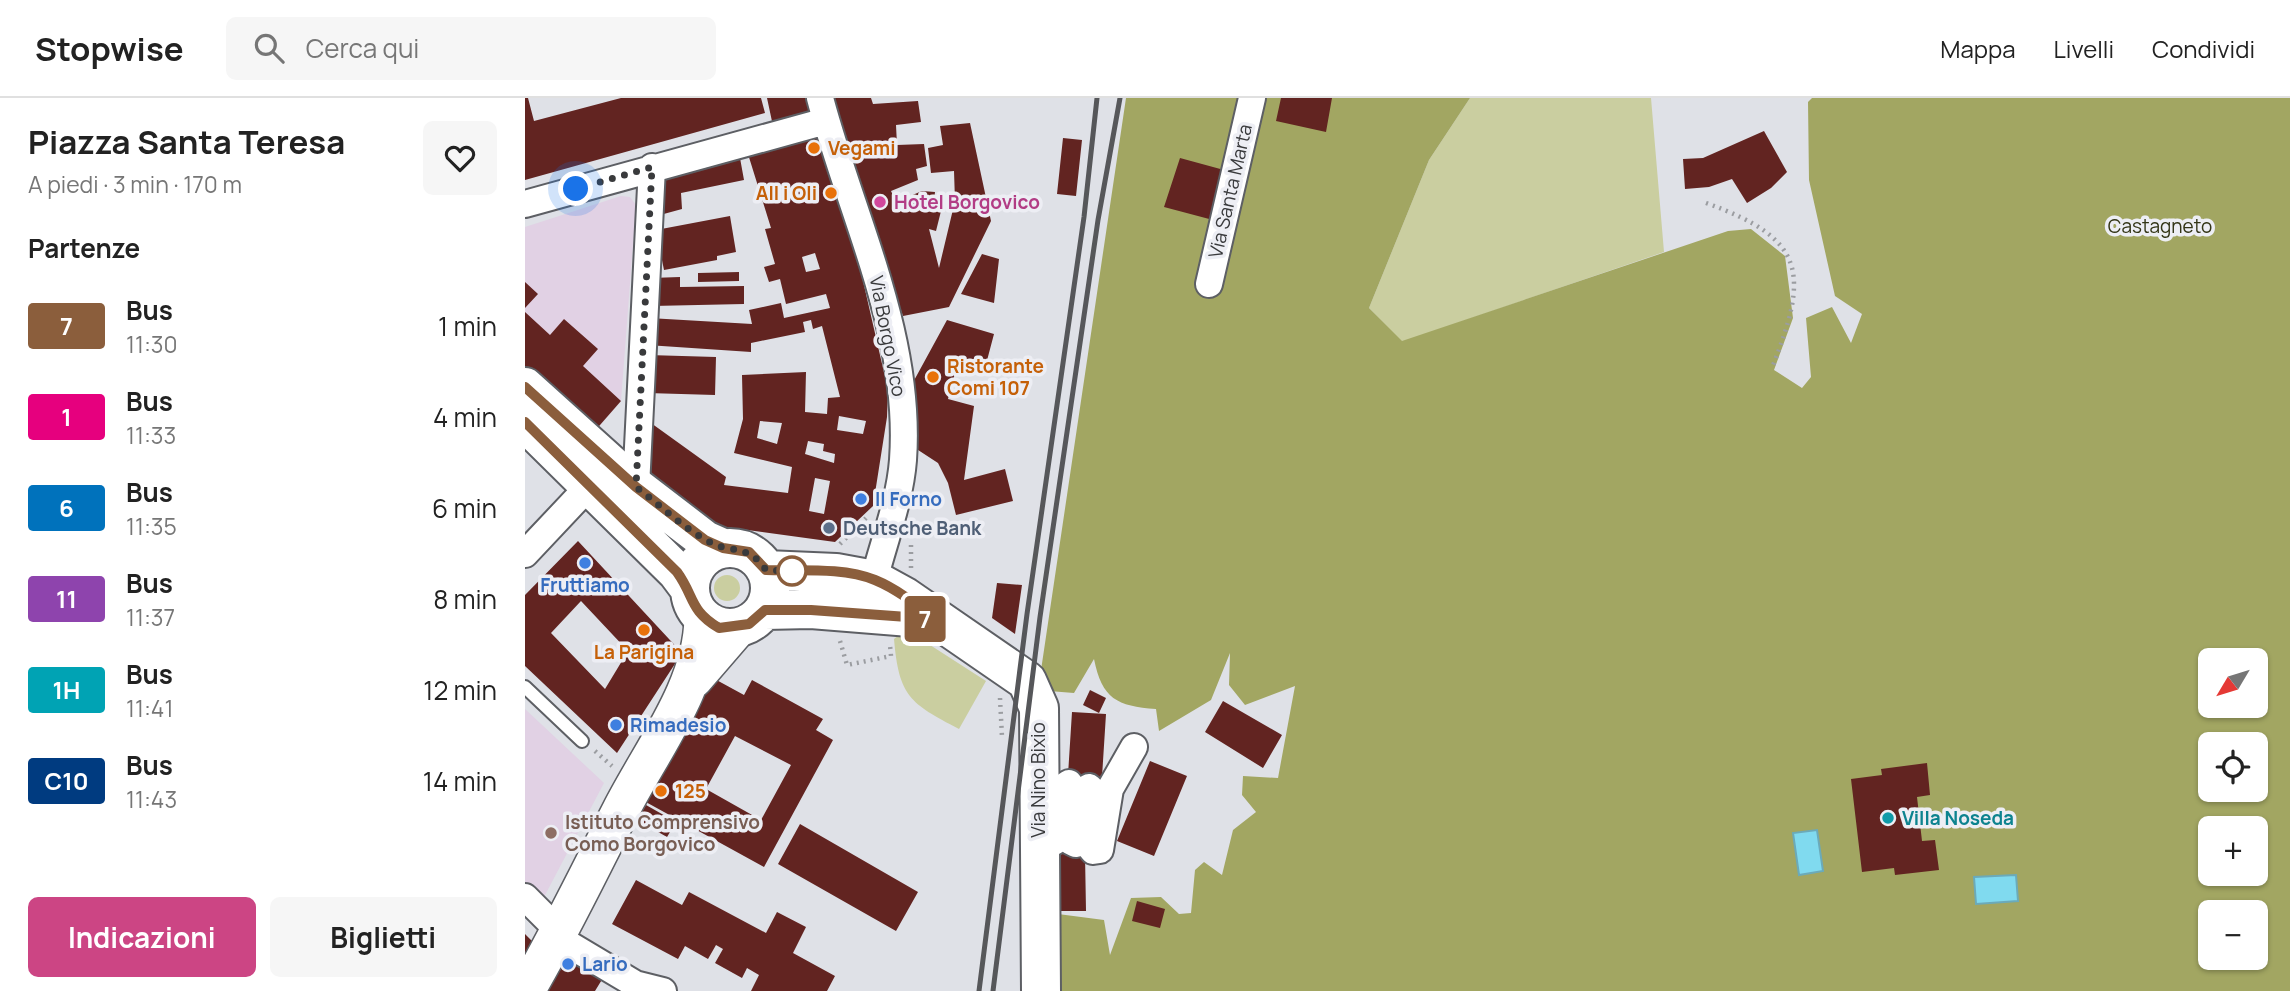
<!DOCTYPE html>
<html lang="it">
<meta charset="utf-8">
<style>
body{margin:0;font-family:Manrope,sans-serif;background:#f6f6f6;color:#222;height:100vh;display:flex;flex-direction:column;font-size:26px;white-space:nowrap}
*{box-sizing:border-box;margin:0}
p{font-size:23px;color:#767676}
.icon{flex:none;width:38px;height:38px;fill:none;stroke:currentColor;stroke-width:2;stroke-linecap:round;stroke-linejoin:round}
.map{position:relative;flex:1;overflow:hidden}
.panel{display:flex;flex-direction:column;background:#fff;width:525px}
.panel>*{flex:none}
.badge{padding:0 14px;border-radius:5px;font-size:24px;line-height:46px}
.needle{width:46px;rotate:232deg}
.fabs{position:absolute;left:1673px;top:550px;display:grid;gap:14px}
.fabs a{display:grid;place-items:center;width:70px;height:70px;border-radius:10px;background:#fff;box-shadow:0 2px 5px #0004;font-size:35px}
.you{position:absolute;width:35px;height:35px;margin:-18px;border:5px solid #fff;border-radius:50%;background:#1a73e8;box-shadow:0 0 0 10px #1a73e833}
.map>.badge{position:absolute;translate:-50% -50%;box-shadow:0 0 0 4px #fff}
h2{padding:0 28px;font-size:26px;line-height:63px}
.round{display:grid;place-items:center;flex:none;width:74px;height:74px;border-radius:10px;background:#f6f6f6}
.overview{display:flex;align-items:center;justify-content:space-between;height:119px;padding:0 28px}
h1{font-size:33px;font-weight:700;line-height:52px}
.action{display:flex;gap:14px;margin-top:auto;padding:14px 28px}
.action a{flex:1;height:80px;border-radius:10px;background:#cc4584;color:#fff;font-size:28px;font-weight:700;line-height:80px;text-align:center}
.action a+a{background:#f6f6f6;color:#222}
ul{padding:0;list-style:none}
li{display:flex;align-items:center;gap:21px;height:91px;padding:0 28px}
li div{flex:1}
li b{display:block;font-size:26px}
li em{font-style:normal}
li .badge{min-width:77px;font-weight:700;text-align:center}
header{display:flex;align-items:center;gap:42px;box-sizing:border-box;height:98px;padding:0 35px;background:#fff;border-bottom:2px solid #e0e0e0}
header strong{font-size:33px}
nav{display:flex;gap:38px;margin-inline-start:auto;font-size:24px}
.search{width:490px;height:63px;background:#f6f6f6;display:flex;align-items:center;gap:18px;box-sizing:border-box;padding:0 24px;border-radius:10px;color:#767676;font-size:26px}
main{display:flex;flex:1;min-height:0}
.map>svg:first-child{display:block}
.education{fill:#e1d1e4}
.green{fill:#cacea0}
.forest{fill:#a2a662;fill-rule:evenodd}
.water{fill:#80daef;stroke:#6baab9;stroke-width:2}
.building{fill:#622421;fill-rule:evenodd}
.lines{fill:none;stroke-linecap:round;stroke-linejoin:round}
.lane-casing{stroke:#5d5f64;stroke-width:16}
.street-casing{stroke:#5d5f64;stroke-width:30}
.secondary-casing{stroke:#5d5f64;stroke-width:40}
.primary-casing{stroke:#5d5f64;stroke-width:42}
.path{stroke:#9b9da1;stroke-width:4.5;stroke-dasharray:2 5;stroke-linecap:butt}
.lane{stroke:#fff;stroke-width:12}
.street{stroke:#fff;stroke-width:26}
.secondary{stroke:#fff;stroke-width:37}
.primary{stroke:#fff;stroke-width:38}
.rail{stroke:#56575a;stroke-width:5}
.line-casing{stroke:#fff;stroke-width:16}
.line{stroke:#8b5e3c;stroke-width:10}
.walk{stroke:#393a3c;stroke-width:7;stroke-dasharray:0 12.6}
.food-dot{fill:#e8710a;stroke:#edeef4;stroke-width:2.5}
.hotel-dot{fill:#d1479c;stroke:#edeef4;stroke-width:2.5}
.shop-dot{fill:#3f7fe0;stroke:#edeef4;stroke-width:2.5}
.service-dot{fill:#5c6f8a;stroke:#edeef4;stroke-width:2.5}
.stop-dot{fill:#fff;stroke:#8b5e3c;stroke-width:3.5}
.culture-dot{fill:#0f9aa8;stroke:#edeef4;stroke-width:2.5}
.education-dot{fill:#8d6e63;stroke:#edeef4;stroke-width:2.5}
.labels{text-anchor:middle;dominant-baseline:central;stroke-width:7;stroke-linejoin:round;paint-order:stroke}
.food-label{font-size:19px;font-weight:bold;fill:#c56008;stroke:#edeef4;text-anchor:start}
.street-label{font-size:19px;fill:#393a3c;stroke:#edeef4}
.hotel-label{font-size:19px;font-weight:bold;fill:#b23c85;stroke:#edeef4;text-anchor:start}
.park-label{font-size:19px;fill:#323415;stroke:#edeef4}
.shop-label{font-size:19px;font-weight:bold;fill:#366cbe;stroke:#edeef4;text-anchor:start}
.service-label{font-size:19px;font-weight:bold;fill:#4e5e75;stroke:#edeef4;text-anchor:start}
.culture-label{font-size:19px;font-weight:bold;fill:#0d838f;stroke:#edeef4;text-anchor:start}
.education-label{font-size:19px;font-weight:bold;fill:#785e54;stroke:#edeef4;text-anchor:start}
</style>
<header>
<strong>Stopwise</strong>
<div class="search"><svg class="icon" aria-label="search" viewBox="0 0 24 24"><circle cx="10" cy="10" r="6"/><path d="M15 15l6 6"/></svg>Cerca qui</div>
<nav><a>Mappa</a><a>Livelli</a><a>Condividi</a></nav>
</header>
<main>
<section class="panel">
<div class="overview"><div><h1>Piazza Santa Teresa</h1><p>A piedi · 3 min · 170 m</p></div><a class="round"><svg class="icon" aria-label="heart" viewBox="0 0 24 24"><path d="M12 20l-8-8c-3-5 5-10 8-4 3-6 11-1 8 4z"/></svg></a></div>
<h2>Partenze</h2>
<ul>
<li><span class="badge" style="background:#8b5e3c;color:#fff">7</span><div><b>Bus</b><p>11:30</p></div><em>1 min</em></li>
<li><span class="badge" style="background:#e6007e;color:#fff">1</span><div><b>Bus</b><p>11:33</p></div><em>4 min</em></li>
<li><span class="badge" style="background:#0072bc;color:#fff">6</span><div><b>Bus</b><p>11:35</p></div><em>6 min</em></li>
<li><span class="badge" style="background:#8e44ad;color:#fff">11</span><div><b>Bus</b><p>11:37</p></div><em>8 min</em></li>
<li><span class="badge" style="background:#00a3b4;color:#fff">1H</span><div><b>Bus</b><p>11:41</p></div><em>12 min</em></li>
<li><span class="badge" style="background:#003b80;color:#fff">C10</span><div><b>Bus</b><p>11:43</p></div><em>14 min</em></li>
</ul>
<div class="action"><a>Indicazioni</a><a>Biglietti</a></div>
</section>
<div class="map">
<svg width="1765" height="893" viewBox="0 0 1765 893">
<rect width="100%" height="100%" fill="#dfe1e7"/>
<!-- education -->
<path class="education" d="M96,98L105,99L111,107L96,303L68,335L0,274V129Z
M0,611L79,685L18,801L0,784Z"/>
<!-- green -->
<path class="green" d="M945,0H1126L1139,154L877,244L844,210L904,62Z
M189 490a13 13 0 1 1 26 0a13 13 0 1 1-26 0Z
M375,536H388L461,583L434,631C385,605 374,599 369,541Z"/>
<!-- forest -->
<path class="forest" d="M601,0H945L904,62L844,210L877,243L1203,133L1226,131L1260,158L1268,220L1249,272L1277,290L1286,279L1281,220L1307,209L1326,245L1337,216L1310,198L1284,82L1283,4L1287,0H1765V893H533V816L579,822L585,857L606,800L636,799L654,816L666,815L670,772L679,764L697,777L708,732L731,714L717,697L718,678L753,680L770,588L720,607L704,587L705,555L686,602L634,633L631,611C592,608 577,601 569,561L549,595L524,593L515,579ZM1685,562H1731V607H1685ZM1685,646H1731V691H1685ZM1685,730H1731V775H1685ZM1685,814H1731V859H1685Z"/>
<!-- water -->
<path class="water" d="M1292,732L1298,773L1274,777L1268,735Z
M1491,777L1493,803L1451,806L1449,779Z"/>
<!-- building -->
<path class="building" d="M0,0H3L9,23L96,0H236L240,15L0,82Z
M242,0H289L293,16L248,28Z
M301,0H346L348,6L393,3L396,24L371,27L372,47L399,46L402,68L391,71L393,82L366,93L371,104L397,93L410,94L408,111L416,113L411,133L404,131L414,170L430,103L429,73L406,75L403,50L418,47L415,28L445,25L466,123L424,209L378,218Z
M756,0H807L801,34L751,23Z
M1239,33L1262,74L1246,90L1222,105L1207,81L1184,89L1160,91L1158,61L1178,60Z
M295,35L333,161L363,292L362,319L348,408L310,444L193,428L118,375L119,320L201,379L199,387L263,395L267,369L209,355L218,321L217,277L281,274L280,314L302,316L303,300L315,299L297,228L288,231L286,222L278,224L280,234L226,245V254L122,247L124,220L227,226L224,212L256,205L259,220L305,210L301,196L261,206L255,181L244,184L239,169L250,166L240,131L246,130L223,56ZM290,155L295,171L281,174L277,159ZM314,318L341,323L338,336L312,332ZM235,323L257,325L252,346L232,340ZM283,343L299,346L298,353L310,356L309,365L280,356ZM290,380L305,383L299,416L284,413Z
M538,40L557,42L551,98L532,96Z
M215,60L219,82L156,95L157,111L135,117V79Z
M655,60L699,72L688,122L639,109Z
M205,118L211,154L192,158V162L139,172L131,132Z
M457,156L474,161L469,205L436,196Z
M214,174V183L173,184V175Z
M155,179V189L219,188V206L127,208L126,180Z
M0,184L13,196L0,210Z
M0,214L25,237L39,221L73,251L58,268L96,303L68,335L0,274Z
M422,222L469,236L460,270L433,264L423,301L449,308L439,382L480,371L488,403L431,417L423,385L413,365L390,350L386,288Z
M123,257L191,259L190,297L122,295Z
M53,443L157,555L92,655L0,568V497ZM56,503L103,553L80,591L26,535Z
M472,485L497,487L490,536L467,520Z
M186,579L219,597L227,582L298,621L291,632L308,642L239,769L119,703ZM210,638L266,667L236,722L181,691Z
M565,592L581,600L574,615L558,607Z
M698,603L757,637L738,670L680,634Z
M547,614L581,616L577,679L543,677Z
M625,663L662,678L629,758L592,743Z
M1402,665L1405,697L1392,699L1397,743L1410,742L1414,772L1370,777L1369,770L1337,774L1326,681L1357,677L1356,671Z
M121,707L151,724L142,739L112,722Z
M275,726L393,794L371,833L253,766Z
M528,756H560L561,813H528Z
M111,782L157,807L164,794L241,835L252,814L281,829L268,855L310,878L302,893H226L234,877L222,870L217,880L190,865L198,851L191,847L183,861L160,848L153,861L87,826Z
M612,803L640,811L635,830L607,823Z
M0,836L9,845L0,858Z
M43,851L81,875L70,893H17Z"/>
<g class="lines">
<defs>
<path id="lane" d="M0,589L57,643"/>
<path id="street" d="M295,0C326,118 387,236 378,362C375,402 359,443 349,482L341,497
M0,106L301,23
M684,186L727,0
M111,389L127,69
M0,456L65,387
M513,743L527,745L534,741L535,691L544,685L549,692L545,743L551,746L555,742L556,694L564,689L568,693L564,748L568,753L575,752L585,691L609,649
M0,799L35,834
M33,840L110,886L138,893"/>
<path id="secondary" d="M169,581L213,530
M1,893C35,835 64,774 95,714C125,654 177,590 178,520"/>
<path id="primary" d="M0,289L111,389L180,442L198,450
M0,324L152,474L164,490
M165 490a40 40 0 1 1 80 0a40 40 0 1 1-80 0Z
M241,472L311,475L349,482L380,499L502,583L514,610L516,893
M240,512L286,511L410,521"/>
</defs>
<!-- lane casing -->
<use href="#lane" class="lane-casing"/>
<!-- street casing -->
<use href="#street" class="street-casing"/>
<!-- secondary casing -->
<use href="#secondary" class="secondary-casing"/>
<!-- primary casing -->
<use href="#primary" class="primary-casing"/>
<!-- path -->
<path class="path" d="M1181,105C1282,141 1284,176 1247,270
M315,446L341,420
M386,470V444
M315,543L322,567L366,558L365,547
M475,600L477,639
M70,653L87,668"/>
<!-- lane -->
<use href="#lane" class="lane"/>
<!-- street -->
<use href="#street" class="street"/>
<!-- secondary -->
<use href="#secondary" class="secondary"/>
<!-- primary -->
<use href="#primary" class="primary"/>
<!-- rail -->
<path class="rail" d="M454,893L502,516L559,119L572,0
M468,893L515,519L573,122L595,0"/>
</g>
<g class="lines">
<defs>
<path id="line" d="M0,289L111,389L180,442L198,450L224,454L241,472C276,473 318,469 350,482C372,491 392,507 410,521L286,512H240L224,526L194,530C164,512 170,499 152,474L0,324"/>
</defs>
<!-- line casing -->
<use href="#line" class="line-casing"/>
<!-- line -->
<use href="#line" class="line"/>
<!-- walk -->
<path class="walk" d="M51,91L127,69L111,389C134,406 156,428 181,442C205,457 222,444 241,472L267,473"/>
</g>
<!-- markers -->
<g class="food-dot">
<circle cx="289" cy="50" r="7"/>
<circle cx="306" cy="95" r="7"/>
<circle cx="408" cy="279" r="7"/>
<circle cx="119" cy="532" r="7"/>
<circle cx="136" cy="693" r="7"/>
</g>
<circle class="hotel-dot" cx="355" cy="104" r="7"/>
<g class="shop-dot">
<circle cx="336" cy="401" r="7"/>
<circle cx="60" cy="465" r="7"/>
<circle cx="91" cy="627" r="7"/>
<circle cx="43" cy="866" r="7"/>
</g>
<circle class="service-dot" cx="304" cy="430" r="7"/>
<circle class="stop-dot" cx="267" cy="473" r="14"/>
<circle class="culture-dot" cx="1363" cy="720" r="7"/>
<circle class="education-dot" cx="26" cy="735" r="7"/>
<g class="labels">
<!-- food labels -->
<g class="food-label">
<text x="303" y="50">Vegami</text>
<text x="292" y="95" text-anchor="end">All i Oli</text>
<text x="422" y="268">Ristorante<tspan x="422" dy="22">Comi 107</tspan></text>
<text x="119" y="554" text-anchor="middle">La Parigina</text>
<text x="150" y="693">125</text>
</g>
<!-- street labels -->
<g class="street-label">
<text transform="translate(705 93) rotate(-77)">Via Santa Marta</text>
<text transform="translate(363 238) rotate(79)">Via Borgo Vico</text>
<text transform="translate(513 682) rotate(-90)">Via Nino Bixio</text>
</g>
<!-- hotel labels -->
<g class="hotel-label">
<text x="369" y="104">Hotel Borgovico</text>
</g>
<!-- park labels -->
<g class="park-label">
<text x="1635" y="128">Castagneto</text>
</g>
<!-- shop labels -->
<g class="shop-label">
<text x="350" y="401">Il Forno</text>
<text x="60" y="487" text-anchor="middle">Fruttiamo</text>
<text x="105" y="627">Rimadesio</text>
<text x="57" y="866">Lario</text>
</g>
<!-- service labels -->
<g class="service-label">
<text x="318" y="430">Deutsche Bank</text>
</g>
<!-- culture labels -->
<g class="culture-label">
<text x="1377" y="720">Villa Noseda</text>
</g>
<!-- education labels -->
<g class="education-label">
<text x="40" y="724">Istituto Comprensivo<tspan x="40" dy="22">Como Borgovico</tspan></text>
</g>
</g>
</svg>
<div class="fabs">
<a><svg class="needle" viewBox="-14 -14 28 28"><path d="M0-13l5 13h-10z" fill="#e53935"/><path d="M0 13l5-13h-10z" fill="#767676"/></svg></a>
<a><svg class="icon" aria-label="locate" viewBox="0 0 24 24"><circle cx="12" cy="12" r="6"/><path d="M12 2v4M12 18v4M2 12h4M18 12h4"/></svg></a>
<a>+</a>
<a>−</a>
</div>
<div class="you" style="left:51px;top:91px"></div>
<b class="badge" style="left:400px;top:521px;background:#8b5e3c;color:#fff">7</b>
</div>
</main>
